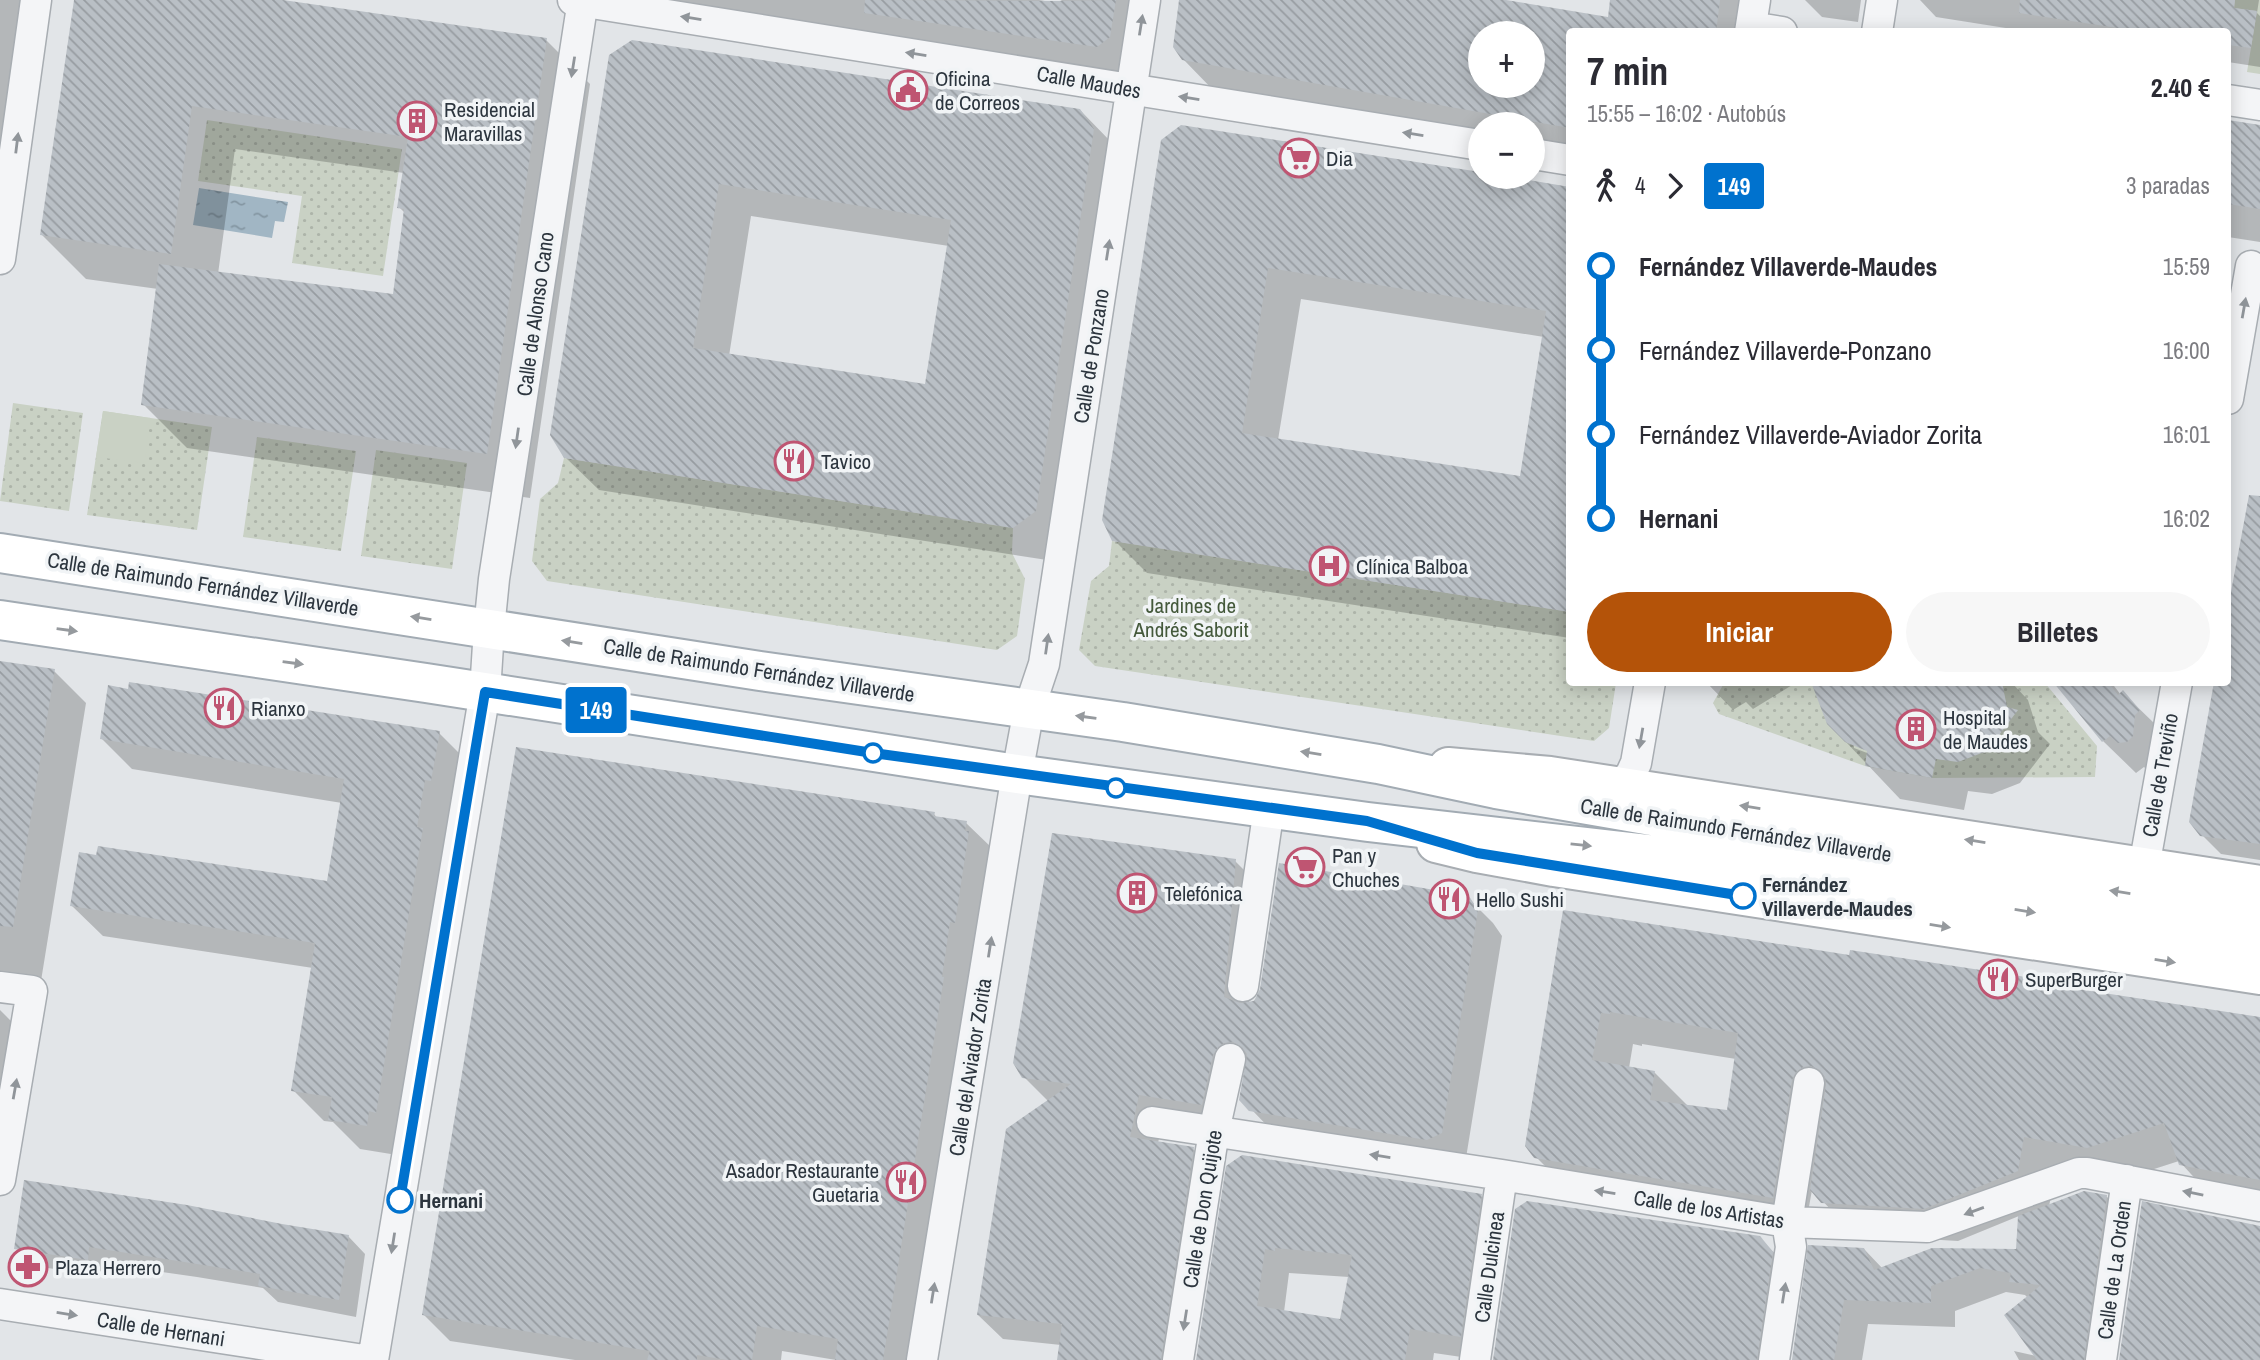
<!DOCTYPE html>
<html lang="es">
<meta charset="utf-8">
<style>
body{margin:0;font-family:"Archivo Narrow",sans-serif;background:#f7f7f7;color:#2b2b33;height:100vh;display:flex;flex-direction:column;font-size:26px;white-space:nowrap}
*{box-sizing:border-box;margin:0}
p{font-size:23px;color:#7c7c81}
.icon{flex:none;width:38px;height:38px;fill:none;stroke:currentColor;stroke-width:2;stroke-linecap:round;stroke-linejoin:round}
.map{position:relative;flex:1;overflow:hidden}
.details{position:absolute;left:1566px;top:28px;width:665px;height:658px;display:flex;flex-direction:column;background:#fff;border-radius:7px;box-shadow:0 4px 18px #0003}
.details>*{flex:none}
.badge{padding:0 14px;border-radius:5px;font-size:24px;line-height:46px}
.fabs{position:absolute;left:1468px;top:21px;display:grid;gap:14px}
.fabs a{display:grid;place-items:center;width:77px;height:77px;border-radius:50%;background:#fff;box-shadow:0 4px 18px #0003;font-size:35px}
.map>.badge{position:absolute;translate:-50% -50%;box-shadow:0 0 0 4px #fff}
.legs{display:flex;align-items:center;gap:10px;height:77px;padding:0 21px;font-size:23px}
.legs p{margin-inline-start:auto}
.summary{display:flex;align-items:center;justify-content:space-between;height:119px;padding:0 21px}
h1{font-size:38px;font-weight:800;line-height:52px}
.primary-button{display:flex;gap:14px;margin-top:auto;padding:14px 21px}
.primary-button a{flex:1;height:80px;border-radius:42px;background:#b45309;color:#fff;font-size:28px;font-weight:800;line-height:80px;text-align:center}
.primary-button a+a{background:#f7f7f7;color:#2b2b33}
ul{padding:0 21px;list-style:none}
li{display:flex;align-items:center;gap:24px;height:84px;font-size:26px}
li i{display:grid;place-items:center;width:10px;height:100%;margin:0 9px;background:currentColor}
li i::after{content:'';width:18px;height:18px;margin:-9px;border:5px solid;border-radius:50%;background:#fff}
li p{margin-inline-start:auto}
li:first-child i{background:linear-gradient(#0000 50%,currentColor 0)}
li:last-child i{background:linear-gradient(currentColor 50%,#0000 0)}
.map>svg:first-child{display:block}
.grass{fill:url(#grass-dots)}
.garden{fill:#c9d1c4}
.water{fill:url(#water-ripples)}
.shadow{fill:#0003;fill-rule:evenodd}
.building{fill:url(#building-back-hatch);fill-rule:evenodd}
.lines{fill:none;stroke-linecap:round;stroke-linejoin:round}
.street-casing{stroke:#a8adb2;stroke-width:33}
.secondary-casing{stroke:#a8adb2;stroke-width:42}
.primary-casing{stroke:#a2abb3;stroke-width:42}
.street{stroke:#f4f5f7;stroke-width:30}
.secondary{stroke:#fff;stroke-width:38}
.primary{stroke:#fff;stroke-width:38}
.oneway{fill:#90959a}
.oneway2{fill:#969a9e}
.line-1-casing{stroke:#fff;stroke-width:16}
.line-1{stroke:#0072ce;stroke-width:10}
.stop-1-dot{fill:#fff;stroke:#0072ce;stroke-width:3.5}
.labels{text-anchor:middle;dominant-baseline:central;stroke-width:7;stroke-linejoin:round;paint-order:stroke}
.poi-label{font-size:21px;fill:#2c353e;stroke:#f1f4f6;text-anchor:start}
.street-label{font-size:21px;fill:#2c353e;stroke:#f1f4f6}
.park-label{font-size:21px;fill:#44593b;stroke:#f1f4f6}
.stop-label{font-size:21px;font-weight:bold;fill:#2c353e;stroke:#f1f4f6;text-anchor:start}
</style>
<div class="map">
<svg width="2260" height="1360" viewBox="0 0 2260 1360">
<defs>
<pattern id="grass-dots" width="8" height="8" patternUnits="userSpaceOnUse" patternTransform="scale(1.75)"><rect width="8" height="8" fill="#c9d1c4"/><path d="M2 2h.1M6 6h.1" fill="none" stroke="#adb4a9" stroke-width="1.8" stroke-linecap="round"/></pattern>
<pattern id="water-ripples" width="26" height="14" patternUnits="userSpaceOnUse" patternTransform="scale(1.75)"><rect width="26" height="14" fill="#a1b6c4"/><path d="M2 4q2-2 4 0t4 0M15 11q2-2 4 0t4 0" fill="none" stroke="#8395a1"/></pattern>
<pattern id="building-back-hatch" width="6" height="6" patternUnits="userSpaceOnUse" patternTransform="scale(1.75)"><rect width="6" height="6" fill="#b9bfc5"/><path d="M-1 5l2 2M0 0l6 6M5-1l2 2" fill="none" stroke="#979ca1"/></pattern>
</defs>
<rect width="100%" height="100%" fill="#e2e5e8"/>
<!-- grass -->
<path class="grass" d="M207,120L402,149L383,276L292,263L302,196L198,181Z
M13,403L83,413L69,511L0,501Z
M103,411L212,427L197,530L87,515Z
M257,437L356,451L341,551L243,537Z
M376,450L467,463L452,569L361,556Z
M564,458L1013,528L1012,553L1025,579L1017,636L997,650L547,581L532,561L540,499L558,483Z
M1112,541L1570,612V682L1616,683L1609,728L1594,741L1095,666L1079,650L1091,581L1109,566Z
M1724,683H2045L2097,746L2095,777L1932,778L1865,766L1719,714L1713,703Z"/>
<!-- garden -->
<path class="garden" d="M2235,0H2260V74L2247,72L2257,11L2234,8Z
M103,411L150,418L145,463L96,457Z"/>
<!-- water -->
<path class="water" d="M199,188L288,202L284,222L275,221L272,238L193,225Z"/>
<!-- shadow -->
<path class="shadow" d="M0,0H25L6,145L0,144Z
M76,0H271L546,40L590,84L530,498L187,448L143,404L158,289L86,279L42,235ZM235,149L404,173L399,207L405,213L394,296L218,274Z
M653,0H1039L1057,3L1062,0H1159L1136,85Z
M1180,0H1498L1609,19L1612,0H1758L1753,32H1570V153L1533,147V124H1480V138L1216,93L1183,59ZM1480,33H1533V86H1480Z
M1805,0H1861L1858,22L1822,17Z
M1920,0H2259L2257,13L2260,16V67L2228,62V32H2031L1936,17Z
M611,56L1080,110L1113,144L1047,560L599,490L565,457ZM751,216L949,246L927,386L729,356Z
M2230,122L2260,126V242L2228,237V137Z
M1181,126L1480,174V177H1498L1570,189V638L1147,573L1114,540ZM1301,299L1544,337L1521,478L1278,440Z
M2247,512L2260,513V860L2221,854L2202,835L2228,682V619Z
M0,663L54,671L86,703L41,981L0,973Z
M1706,682H1797L1753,709L1746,702L1733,710Z
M1815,682H2011L2028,700L2038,732L2050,744L2020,783L1992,794L1968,791L1964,810L1900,799L1828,723ZM1854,744L1876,753L1875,756L1854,748Z
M2056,682H2111L2121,695L2123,693L2156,725L2152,775L2144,767L2136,773L2103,741Z
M439,733L469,763L397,1155L360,1149L333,1122L324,1121L293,1090L313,968L103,936L72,906L328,883L342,803L132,769L102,739Z
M934,814L938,819L966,823L992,848L913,1360H836L782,1351L781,1360H575L450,1341L424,1315Z
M1235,861L1260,886L1249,1003L1468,898L1493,923L1502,936L1466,1158L1276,1135L1251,1109L1246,1069L1242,1071L1226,1129L1163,1119L1158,1143L1193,1149L1218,1173L1188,1360H1059L1061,1345L1003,1339L978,1315L1049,1102L1024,1077Z
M1564,912L1851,957L2025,979L2030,984L2260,1018V1206L2213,1198L2179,1161L2120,1180L2057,1169L2049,1206L2106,1196L2131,1221L2111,1360H2019L2014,1351L2036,1356L2028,1298L2025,1295L2006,1292L1955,1311V1327L1868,1324L1862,1360H1793L1864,1249L1883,1269L2018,1250L2019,1216L1958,1241L1855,1235L1812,1190L1805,1229L1569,1190L1536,1157ZM1633,1044L1642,1046V1044L1736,1059L1729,1112L1687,1105L1654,1072L1629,1068Z
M0,1010L16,1026L0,1124Z
M1228,1167L1481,1196L1506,1221L1482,1360L1434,1353L1433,1360H1197ZM1289,1273L1349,1277L1342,1321L1284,1312Z
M348,1236L365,1254L356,1317L278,1302L263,1288L197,1277L106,1264L105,1276L33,1266L16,1248Z
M1759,1237L1784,1263V1360H1493Z"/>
<!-- building -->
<path class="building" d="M74,0H283L547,38L487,454L141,405L159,264L393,294L404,209L397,208L408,137L192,106L171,254L40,235Z
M865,0L1057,1L1116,0L1110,37L1097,47L864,13Z
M1179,0H1506L1608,17L1610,0H1720L1716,32H1570V128L1182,60L1173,47ZM1480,33H1533V86H1480Z
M2020,0H2235L2234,8L2257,11L2251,48L2228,45V32H2144L2019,13Z
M632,40L1080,109L1094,129L1036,511L1013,528L564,458L550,435L609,55ZM719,184L951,220L925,384L693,348Z
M2228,120L2260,125V209L2228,204Z
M1181,125L1480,172V177H1510L1570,187V612L1112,541L1102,520L1161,140ZM1268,268L1546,311L1520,476L1242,433Z
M2249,495L2260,496V844L2200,836L2189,822L2214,682H2228V608Z
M0,661L55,669L13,927L0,926Z
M129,682L440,731L431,781L425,780L417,827L423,828L376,1113L369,1111L367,1126L328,1120L332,1097L291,1091L315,943L70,906L79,852L96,855L98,846L327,881L344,779L100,739L108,685L128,689Z
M1811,682H2002L2007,707L2018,710L1987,751L1958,762L1936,759L1932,778L1865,766L1867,751L1845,742L1827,724Z
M2053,682H2108L2118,695L2123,690L2140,710L2135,715L2133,736L2127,742L2118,743L2110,736L2102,742Z
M516,747L935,812L934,816L967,821L965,831H969L955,923L950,922L942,977H944L883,1360H835L838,1339L757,1326L752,1360H727L697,1355V1360H647L650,1351L422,1315Z
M1052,833L1236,859L1224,997L1240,1003L1254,1001L1260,989L1279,863L1469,896L1478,910L1442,1133L1427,1140L1249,1111L1239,1100L1247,1054L1242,1047L1233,1042L1224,1043L1218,1047L1213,1055L1202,1105L1139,1095L1130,1137L1194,1147L1161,1360H1057L1062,1324L977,1315L1006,1129L1071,1084L1022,1078L1013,1063Z
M1563,910L1849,955L1850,950L2026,977V981L2260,1017V1180L2179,1165L2164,1123L2087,1148L2024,1137L2018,1171L1924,1209L1821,1203L1810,1190L1826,1085L1825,1077L1820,1070L1811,1066L1803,1067L1796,1072L1792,1080L1773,1198L1534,1158L1525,1146ZM1610,1012L1738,1033L1727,1110L1650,1100L1655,1071L1592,1060L1601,1013L1610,1014Z
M1242,1155L1482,1194L1461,1337L1410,1329L1405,1360H1196L1226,1166ZM1275,1248L1352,1255L1340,1319L1257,1306L1265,1249L1275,1251Z
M24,1180L187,1205L282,1224L349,1235L339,1300L258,1286L260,1274L178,1261L89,1247L88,1260L14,1249Z
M2084,1191L2107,1195L2084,1360H2037L2004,1315L2041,1285L2009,1282L2011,1273L1980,1268L1931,1286V1303L1844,1300L1834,1360H1792L1808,1245L1864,1248L1874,1270L1932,1248L2016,1249L2018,1216Z
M1527,1201L1760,1236L1773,1252L1757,1360H1493L1515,1209Z
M2142,1201L2260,1226V1360H2119Z"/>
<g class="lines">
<defs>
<path id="street" d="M573,0L1480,145
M1751,27L1782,32
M1750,32L1755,0
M1877,32L1882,0
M2228,100L2260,105
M1533,154L1570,160
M0,259L36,0
M2228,399L2251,266
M1617,786L1630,776L1636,763L1650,682
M2144,867L2177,682
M1243,986L1269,808
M0,987L32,991L0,1180
M1152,1122L1502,1175L1787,1222L1927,1227L2079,1173H2087L2260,1206
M0,1304L364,1360
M373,1360L485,692L489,629L494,579L583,0
M922,1360L1017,774L1029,709L1044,664L1145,0
M1178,1360L1214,1131L1230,1059
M1475,1360L1502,1175
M1774,1360L1791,1247L1787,1222L1809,1083
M2101,1360L2127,1180"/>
<path id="secondary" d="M1448,767L1550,776L2260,885
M1436,843L1477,853L1554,867L2260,975"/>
<path id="primary" d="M0,553L760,671L1123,722L1378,764L1496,789L1756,834L2260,914
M0,620L426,683L1017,774L1368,822L1673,857L2260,948"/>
</defs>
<!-- street casing -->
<use href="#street" class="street-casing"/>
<!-- secondary casing -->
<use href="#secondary" class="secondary-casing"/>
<!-- primary casing -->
<use href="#primary" class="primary-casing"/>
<!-- street -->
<use href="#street" class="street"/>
<!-- secondary -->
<use href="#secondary" class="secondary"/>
<!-- primary -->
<use href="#primary" class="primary"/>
</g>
<!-- one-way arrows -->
<defs><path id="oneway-solid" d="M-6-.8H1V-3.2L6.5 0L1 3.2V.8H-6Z" transform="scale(1.75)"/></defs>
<g class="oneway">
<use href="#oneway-solid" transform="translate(691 18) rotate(-171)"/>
<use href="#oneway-solid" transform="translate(1141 25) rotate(-81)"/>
<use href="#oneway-solid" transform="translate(916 54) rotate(-171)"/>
<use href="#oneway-solid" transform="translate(573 67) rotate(99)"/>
<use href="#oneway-solid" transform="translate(1189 98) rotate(-171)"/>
<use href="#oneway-solid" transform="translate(1413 134) rotate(-171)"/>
<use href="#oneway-solid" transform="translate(17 143) rotate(-83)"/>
<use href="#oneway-solid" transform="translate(1108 250) rotate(-81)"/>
<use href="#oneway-solid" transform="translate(2244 308) rotate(-80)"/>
<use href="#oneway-solid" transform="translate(517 438) rotate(98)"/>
<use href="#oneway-solid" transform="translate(1047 644) rotate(-82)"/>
<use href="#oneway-solid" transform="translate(1641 738) rotate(100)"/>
<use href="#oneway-solid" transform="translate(990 947) rotate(-81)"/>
<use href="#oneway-solid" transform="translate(15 1089) rotate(-80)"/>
<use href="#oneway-solid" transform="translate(1380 1156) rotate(-171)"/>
<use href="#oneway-solid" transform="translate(1605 1192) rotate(-171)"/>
<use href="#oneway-solid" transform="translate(2193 1193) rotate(-169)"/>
<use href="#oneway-solid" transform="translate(1974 1211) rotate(160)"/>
<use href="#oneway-solid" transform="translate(393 1243) rotate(99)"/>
<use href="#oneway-solid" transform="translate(933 1293) rotate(-81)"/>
<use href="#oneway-solid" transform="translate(1784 1293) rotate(-81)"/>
<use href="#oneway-solid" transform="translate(67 1314) rotate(9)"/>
<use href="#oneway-solid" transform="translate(1185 1320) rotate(99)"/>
</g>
<g class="oneway2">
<use href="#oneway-solid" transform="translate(421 618) rotate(-171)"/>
<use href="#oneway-solid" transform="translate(67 630) rotate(8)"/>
<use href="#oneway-solid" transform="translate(572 642) rotate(-171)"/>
<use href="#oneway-solid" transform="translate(293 663) rotate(8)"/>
<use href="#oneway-solid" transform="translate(1086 717) rotate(-172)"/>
<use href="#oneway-solid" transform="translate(1311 753) rotate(-171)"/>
<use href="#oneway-solid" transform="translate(1750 807) rotate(-171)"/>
<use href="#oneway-solid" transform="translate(1975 841) rotate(-171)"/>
<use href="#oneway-solid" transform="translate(1581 845) rotate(6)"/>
<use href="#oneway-solid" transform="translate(2120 892) rotate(-171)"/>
<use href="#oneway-solid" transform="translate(2025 911) rotate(9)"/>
<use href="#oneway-solid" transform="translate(1940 926) rotate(9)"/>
<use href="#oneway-solid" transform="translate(2165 961) rotate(9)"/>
</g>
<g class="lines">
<defs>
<path id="line-1" d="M400,1200L485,692L873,753L1367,821L1477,853L1743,896"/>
</defs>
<!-- line-1 casing -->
<use href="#line-1" class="line-1-casing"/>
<!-- line-1 -->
<use href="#line-1" class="line-1"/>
</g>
<!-- icons -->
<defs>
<symbol id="civic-ring" viewBox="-11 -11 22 22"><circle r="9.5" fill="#f1f4f6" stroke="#bf5572" stroke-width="1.5"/><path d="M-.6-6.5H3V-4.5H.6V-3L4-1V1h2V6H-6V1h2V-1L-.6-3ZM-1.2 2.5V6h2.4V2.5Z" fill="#bf5572"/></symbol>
<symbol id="building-ring" viewBox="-11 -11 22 22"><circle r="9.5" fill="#f1f4f6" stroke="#bf5572" stroke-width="1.5"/><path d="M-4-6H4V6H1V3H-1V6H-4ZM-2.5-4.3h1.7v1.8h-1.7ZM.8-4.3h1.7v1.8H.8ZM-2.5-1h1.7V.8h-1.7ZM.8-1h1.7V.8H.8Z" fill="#bf5572"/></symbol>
<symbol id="supermarket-ring" viewBox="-11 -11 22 22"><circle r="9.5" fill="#f1f4f6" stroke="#bf5572" stroke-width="1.5"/><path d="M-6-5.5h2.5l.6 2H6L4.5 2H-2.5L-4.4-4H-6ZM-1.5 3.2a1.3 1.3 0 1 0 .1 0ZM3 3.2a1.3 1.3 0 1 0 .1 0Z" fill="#bf5572"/></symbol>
<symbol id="restaurant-ring" viewBox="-11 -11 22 22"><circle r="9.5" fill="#f1f4f6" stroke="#bf5572" stroke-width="1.5"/><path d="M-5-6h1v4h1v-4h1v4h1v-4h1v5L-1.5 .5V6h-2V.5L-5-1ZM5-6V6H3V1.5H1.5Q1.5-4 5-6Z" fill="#bf5572"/></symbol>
<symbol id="hospital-ring" viewBox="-11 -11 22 22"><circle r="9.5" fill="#f1f4f6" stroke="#bf5572" stroke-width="1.5"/><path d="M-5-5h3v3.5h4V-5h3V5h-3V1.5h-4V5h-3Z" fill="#bf5572"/></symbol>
<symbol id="pharmacy-ring" viewBox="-11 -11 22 22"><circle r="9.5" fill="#f1f4f6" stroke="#bf5572" stroke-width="1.5"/><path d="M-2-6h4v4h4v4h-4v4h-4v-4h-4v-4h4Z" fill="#bf5572"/></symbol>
</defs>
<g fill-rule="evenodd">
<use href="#civic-ring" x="886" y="68" width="44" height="44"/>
<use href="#building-ring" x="395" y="99" width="44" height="44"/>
<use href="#supermarket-ring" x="1277" y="136" width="44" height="44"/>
<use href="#restaurant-ring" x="772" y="439" width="44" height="44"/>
<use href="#hospital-ring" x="1307" y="544" width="44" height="44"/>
<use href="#restaurant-ring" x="202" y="686" width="44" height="44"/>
<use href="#building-ring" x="1894" y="707" width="44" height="44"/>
<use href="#supermarket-ring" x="1283" y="845" width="44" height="44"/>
<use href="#building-ring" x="1115" y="871" width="44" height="44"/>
<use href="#restaurant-ring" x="1427" y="877" width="44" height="44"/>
<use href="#restaurant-ring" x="1976" y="957" width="44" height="44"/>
<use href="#restaurant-ring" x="884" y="1160" width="44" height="44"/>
<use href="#pharmacy-ring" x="6" y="1245" width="44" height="44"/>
</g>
<!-- markers -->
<g class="stop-1-dot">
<circle cx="873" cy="753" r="9"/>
<circle cx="1116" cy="788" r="9"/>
<circle cx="1743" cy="896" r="12"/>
<circle cx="400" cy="1200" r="12"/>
</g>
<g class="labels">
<!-- poi labels -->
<g class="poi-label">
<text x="935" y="78">Oficina<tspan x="935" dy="24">de Correos</tspan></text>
<text x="444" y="109">Residencial<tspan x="444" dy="24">Maravillas</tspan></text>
<text x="1326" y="158">Dia</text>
<text x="821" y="461">Tavico</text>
<text x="1356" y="566">Clínica Balboa</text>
<text x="251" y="708">Rianxo</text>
<text x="1943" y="717">Hospital<tspan x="1943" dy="24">de Maudes</tspan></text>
<text x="1332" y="855">Pan y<tspan x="1332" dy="24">Chuches</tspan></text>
<text x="1164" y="893">Telefónica</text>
<text x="1476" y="899">Hello Sushi</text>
<text x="2025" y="979">SuperBurger</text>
<text x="879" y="1170" text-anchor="end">Asador Restaurante<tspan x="879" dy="24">Guetaria</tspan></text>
<text x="55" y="1267">Plaza Herrero</text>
</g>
<!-- street labels -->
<g class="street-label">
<text transform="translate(1089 82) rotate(10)">Calle Maudes</text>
<text transform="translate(535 314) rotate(-82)">Calle de Alonso Cano</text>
<text transform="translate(1091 356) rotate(-81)">Calle de Ponzano</text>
<text transform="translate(203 584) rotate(9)">Calle de Raimundo Fernández Villaverde</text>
<text transform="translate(759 670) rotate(9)">Calle de Raimundo Fernández Villaverde</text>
<text transform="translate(2160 775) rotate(-80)">Calle de Treviño</text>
<text transform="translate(1736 830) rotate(9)">Calle de Raimundo Fernández Villaverde</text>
<text transform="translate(970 1067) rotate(-81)">Calle del Aviador Zorita</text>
<text transform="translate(1202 1209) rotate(-81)">Calle de Don Quijote</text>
<text transform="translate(1709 1209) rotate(9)">Calle de los Artistas</text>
<text transform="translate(1489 1267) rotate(-82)">Calle Dulcinea</text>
<text transform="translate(2114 1270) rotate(-82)">Calle de La Orden</text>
<text transform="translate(161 1329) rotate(9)">Calle de Hernani</text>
</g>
<!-- park labels -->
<g class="park-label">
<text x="1191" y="605">Jardines de<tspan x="1191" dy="24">Andrés Saborit</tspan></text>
</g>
<!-- stop labels -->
<g class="stop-label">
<text x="1762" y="884">Fernández<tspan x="1762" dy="24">Villaverde-Maudes</tspan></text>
<text x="419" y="1200">Hernani</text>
</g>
</g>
</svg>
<div class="fabs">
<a>+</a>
<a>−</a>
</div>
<b class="badge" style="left:596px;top:710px;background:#0072ce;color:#fff">149</b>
<section class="details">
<div class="summary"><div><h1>7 min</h1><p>15:55 – 16:02 · Autobús</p></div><b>2.40 €</b></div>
<div class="legs"><svg class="icon" aria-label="walk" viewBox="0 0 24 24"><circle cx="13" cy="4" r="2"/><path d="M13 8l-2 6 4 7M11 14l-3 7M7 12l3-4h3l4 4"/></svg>4<svg class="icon" aria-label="forward" viewBox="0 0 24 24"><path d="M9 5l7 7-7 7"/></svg><b class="badge" style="background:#0072ce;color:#fff">149</b><p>3 paradas</p></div>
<ul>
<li><i style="color:#0072ce"></i><b>Fernández Villaverde-Maudes</b><p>15:59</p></li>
<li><i style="color:#0072ce"></i><span>Fernández Villaverde-Ponzano</span><p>16:00</p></li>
<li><i style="color:#0072ce"></i><span>Fernández Villaverde-Aviador Zorita</span><p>16:01</p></li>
<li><i style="color:#0072ce"></i><b>Hernani</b><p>16:02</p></li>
</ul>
<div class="primary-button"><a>Iniciar</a><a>Billetes</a></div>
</section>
</div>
